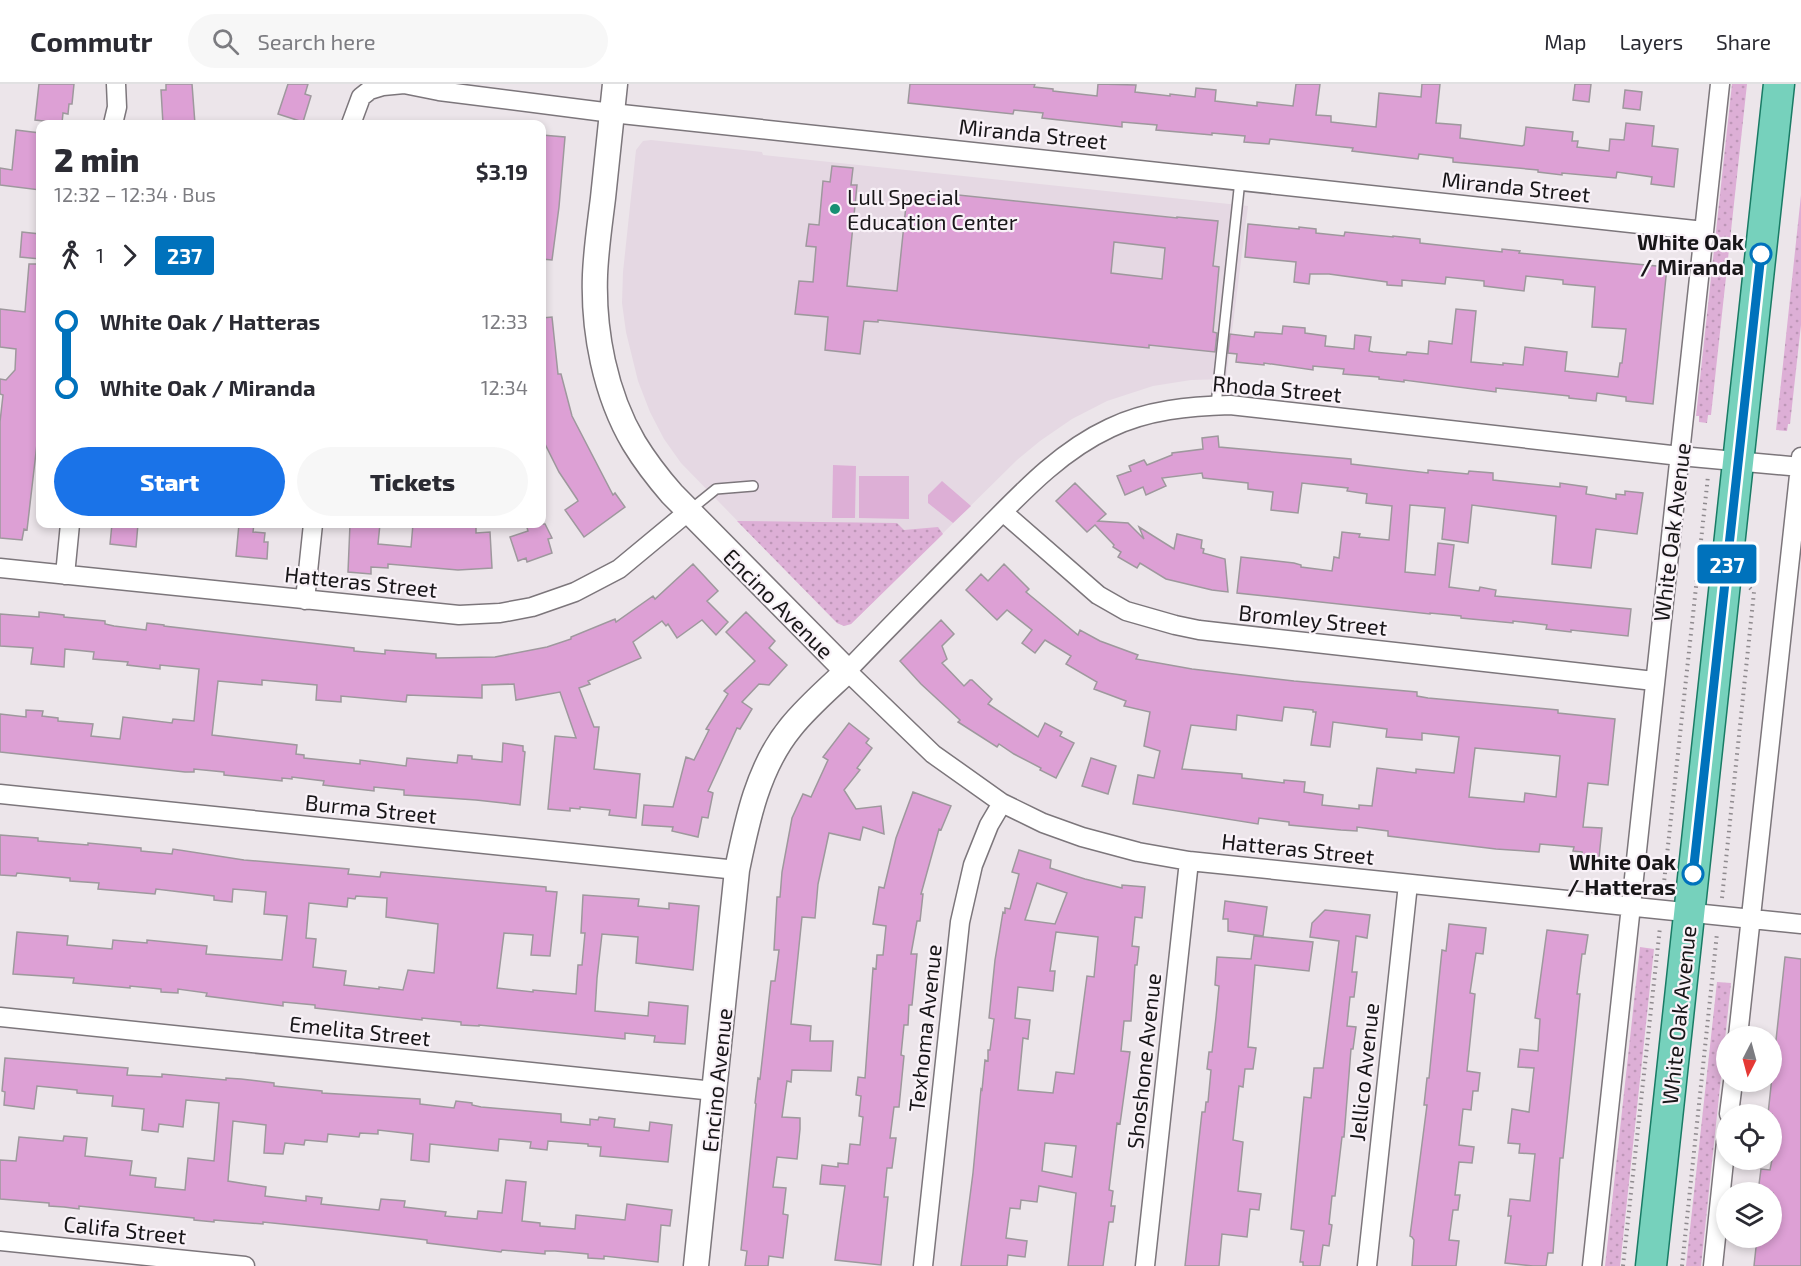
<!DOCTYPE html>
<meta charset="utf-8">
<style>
body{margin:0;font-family:"Exo 2",sans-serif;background:#f7f7f7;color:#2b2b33;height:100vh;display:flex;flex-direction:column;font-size:22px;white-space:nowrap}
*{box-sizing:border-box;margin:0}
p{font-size:20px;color:#7c7c81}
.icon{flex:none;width:33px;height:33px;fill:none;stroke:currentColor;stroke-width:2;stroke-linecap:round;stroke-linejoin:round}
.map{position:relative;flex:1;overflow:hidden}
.drawer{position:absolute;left:36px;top:36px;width:510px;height:408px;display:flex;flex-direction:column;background:#fff;border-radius:12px;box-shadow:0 3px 9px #0003}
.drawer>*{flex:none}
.badge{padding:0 12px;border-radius:4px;font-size:21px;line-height:39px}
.needle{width:39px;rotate:186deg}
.buttons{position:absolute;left:1716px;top:942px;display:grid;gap:12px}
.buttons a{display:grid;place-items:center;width:66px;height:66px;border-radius:50%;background:#fff;box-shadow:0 3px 9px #0003;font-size:30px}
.map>.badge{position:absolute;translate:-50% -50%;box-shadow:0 0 0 3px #fff}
.legs{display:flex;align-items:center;gap:9px;height:66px;padding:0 18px;font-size:20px}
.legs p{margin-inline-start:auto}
.headline{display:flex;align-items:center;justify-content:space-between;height:102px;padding:0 18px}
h1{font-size:33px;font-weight:800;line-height:45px}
.action{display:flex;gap:12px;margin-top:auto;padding:12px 18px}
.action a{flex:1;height:69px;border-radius:36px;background:#1a73e8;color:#fff;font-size:24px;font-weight:800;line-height:69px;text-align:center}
.action a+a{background:#f7f7f7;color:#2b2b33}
ul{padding:0 18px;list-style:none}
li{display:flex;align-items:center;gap:21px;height:66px;font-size:22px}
li i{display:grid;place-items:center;width:9px;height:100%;margin:0 8px;background:currentColor}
li i::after{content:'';width:15px;height:15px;margin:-8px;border:4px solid;border-radius:50%;background:#fff}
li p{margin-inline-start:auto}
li:first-child i{background:linear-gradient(#0000 50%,currentColor 0)}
li:last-child i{background:linear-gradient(currentColor 50%,#0000 0)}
header{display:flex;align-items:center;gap:36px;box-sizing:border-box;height:84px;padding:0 30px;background:#fff;border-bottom:2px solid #e1e1e2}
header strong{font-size:28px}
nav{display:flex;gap:33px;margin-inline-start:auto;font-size:21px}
.search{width:420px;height:54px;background:#f7f7f7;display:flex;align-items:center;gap:15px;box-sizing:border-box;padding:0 21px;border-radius:33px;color:#7c7c81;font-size:22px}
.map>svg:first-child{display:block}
.built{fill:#e5d8e3}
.grass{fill:url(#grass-dots)}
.park{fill:#ddafd6}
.building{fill:#dda0d5;stroke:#9e989d;stroke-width:1.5;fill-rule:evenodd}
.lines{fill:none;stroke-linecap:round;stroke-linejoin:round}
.service-casing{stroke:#7c767b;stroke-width:12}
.minor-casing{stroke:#7c767b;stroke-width:21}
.tertiary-casing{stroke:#7c767b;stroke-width:27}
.primary-casing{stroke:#197b65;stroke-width:33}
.path{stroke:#8f8a8e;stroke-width:4;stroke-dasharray:1.5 4.5;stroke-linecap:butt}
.service{stroke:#fff;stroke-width:9}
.minor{stroke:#fff;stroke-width:18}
.tertiary{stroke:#fff;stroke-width:24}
.primary{stroke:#76d1bc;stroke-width:30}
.line-1-casing{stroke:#fff;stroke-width:14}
.line-1{stroke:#0072bc;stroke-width:9}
.poi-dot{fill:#168f73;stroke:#f9f2f8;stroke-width:2}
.stop-1-dot{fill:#fff;stroke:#0072bc;stroke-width:3}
.labels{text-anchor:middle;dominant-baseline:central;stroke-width:4.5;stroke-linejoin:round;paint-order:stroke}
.street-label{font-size:22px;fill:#181618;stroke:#f9f2f8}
.poi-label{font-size:22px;fill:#181618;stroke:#f9f2f8;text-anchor:start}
.stop-label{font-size:22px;font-weight:bold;fill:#181618;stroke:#f9f2f8;text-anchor:end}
</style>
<header>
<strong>Commutr</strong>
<div class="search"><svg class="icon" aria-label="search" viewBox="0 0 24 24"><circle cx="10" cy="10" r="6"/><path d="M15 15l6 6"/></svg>Search here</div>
<nav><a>Map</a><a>Layers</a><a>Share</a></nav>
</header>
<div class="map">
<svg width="1801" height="1182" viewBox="0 0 1801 1182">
<defs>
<pattern id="grass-dots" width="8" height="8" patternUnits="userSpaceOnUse" patternTransform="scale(1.5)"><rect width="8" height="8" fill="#ddafd6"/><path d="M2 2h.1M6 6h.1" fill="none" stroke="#bd96b7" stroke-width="1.8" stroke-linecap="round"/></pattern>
</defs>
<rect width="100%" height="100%" fill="#ece5ea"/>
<!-- built -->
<path class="built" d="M651,56L762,68L763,71L1248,122L1226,295L1191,296L1153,302L1107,317L1072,335L1040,357L1017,376L851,540L844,542L837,539L681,379L664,355L650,328L638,297L626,248L622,219L623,188L636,66L643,57Z"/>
<!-- grass -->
<path class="grass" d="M1732,0H1747L1711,331H1708L1707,339L1699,338V332H1696Z
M1801,111V241L1790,340H1788L1787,347L1776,346Z
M737,437L897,439L904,446L938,443L943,450L851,540L844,542L837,539Z
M1640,863L1654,865L1620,1182H1605Z
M1717,898L1731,899L1701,1182H1686Z"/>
<!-- park -->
<path class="park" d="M833,381L856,382L855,434H832Z
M859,392H909V435L859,434Z
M942,397L971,422L953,439L928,419V411Z"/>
<!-- building -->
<path class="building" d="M39,0H74L72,20H69L68,30L63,29L62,39L35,36Z
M166,0H192L195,40H163L161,6H166Z
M288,0H308L305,10L311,12L303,38L278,30Z
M910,0H1035L1034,3L1053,5V7L1097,12L1098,0L1136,1L1135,8L1170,12V10L1195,13L1196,4L1216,6L1215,17L1257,22V18L1293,22L1296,0H1320L1316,31L1331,32V38L1376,43L1379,9L1421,13L1422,0H1440L1436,39L1461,41L1460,54L1522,62L1524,61L1526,43L1573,48L1572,57H1578L1577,63L1609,67L1610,55L1624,56L1626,39L1654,42L1652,62L1678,65L1674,103L1651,100L1652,93L1617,88L1616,94L1562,89V91L1538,88V86L1453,78V74L1419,70L1418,75L1352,67L1353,64L1343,63L1270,55L1269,60L1244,58L1245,52L1212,49V51L1156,46L1157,41L1122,38V43L1042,34L1043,29L1014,26L1013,30L908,19Z
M1575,0H1591L1589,18L1573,16Z
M1625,6L1642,8L1640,26L1623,24Z
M16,46L40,49V106L0,101V84L12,86Z
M542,51L565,53L559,123L552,176L542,175Z
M832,82L853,84L851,101H857L847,202L897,207L907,112L929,115L930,108L1177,134V133L1218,137L1213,182L1219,183L1213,248L1217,249L1215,268L1149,261V264L878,236V238L864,237L860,270L825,266L828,233L795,230L799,197L813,198L816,163L806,162L809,140L819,141L823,97L830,98ZM1114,158L1165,164L1162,195L1111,189Z
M1248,140L1299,145V143L1316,145V149L1344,152L1345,148L1393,153V152L1420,155V159L1502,168V165L1520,167L1519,169L1667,183L1653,320L1626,317V313L1597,309L1596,317L1569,314V312L1496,304V308L1404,296V298L1379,295V293L1343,290L1344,285L1313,282V286L1264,279V281L1236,278L1237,270L1228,269L1230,250L1254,253L1255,248L1282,250L1283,242L1305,244V249L1326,252L1325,262L1354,265L1355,251L1371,253L1369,267L1373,268L1406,271L1407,268L1428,270L1429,257L1452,260L1456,225L1476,227L1471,278L1503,281V279L1523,281L1525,263L1567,268L1565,287L1618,293L1620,279H1622L1626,245L1592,243L1595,203L1563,200V196L1526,192L1524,207L1484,202V197L1446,193L1445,200L1402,196V202L1387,201V198L1329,190H1310L1309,200L1294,198L1296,178L1245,173Z
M22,148L40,150V175L20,173Z
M29,180H40V334L27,446L24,445L22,456L0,454V338L3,311L0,310V295L6,296L15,286L16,265L0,263V225L25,228Z
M552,233L558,290H561L572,332L613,411L615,409L625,423L584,453L565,426L578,417L577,415L559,388L542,354V234Z
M1218,352L1219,363L1351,375V380L1428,389V386L1468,390L1469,387L1493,389V396L1560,403V399L1587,403L1586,410L1616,415V410L1625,411V407L1643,409L1637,450L1596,445L1591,484L1552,480L1556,432L1472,421L1468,459L1442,455L1445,424L1410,421L1405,488L1435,491L1438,459L1454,461L1449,503L1479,507L1480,503L1496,506L1495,512L1631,525L1628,552L1571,546V548L1546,545L1547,541L1513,537V539L1461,534V532L1430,529V530L1237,509L1241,473L1294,479L1301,481V483L1332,487L1334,473L1339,474L1342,448L1360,450L1359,453L1389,456L1392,422L1366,419L1367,410L1347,407L1348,404L1302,399L1298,429L1271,426L1273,408L1248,405V399L1203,394L1202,389L1162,394L1166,402L1146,411L1143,403L1125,411L1117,392L1131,387L1129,382L1144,376L1147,381L1172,371V369L1203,365L1202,354Z
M1075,399L1106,430L1098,437L1128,439L1144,455L1139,443L1174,465L1177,450L1202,456L1201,464L1204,465L1203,469L1225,475L1228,508L1212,506L1166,495L1140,479L1137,484L1118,473L1121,468L1113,463L1114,461L1095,441L1087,448L1056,417Z
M112,440H138L136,463L110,460Z
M239,440H254L253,448L265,449L264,458H268L267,475L236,472Z
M350,440H380L378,460L411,463L413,440L476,441V449L490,448L492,484L458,486L388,480V484L371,483V490L348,488Z
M526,440H545L552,454L548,455L552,469L527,478L526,474L518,477L510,453L528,447Z
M693,480L718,507L707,517L728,538L716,551L702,536L677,554L668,540L666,542L662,537L633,558L641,574L588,597L590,600L579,604L594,643H599L594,685L640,690L636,734L609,731L610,726L580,723V725L570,724V727L548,725L555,652L576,654L560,608L516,616L514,600L482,601V614L407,611L406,618L341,612V618L316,616L317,601L262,596V601L218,597L212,651L297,661L296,670L304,671V674L360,680V676L406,682L407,674L457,679L458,671L472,672V675L502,678L503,659L523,662V667L525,668L520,721L476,716L404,711V706L374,703V707L323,701L324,697L292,693V695L282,694V697L224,691V688L194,685V688H185L0,668V630L26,633V626L43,627L42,632L58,634V637L93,640L91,652L120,655L123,633L172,639L173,635L194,637L199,585L160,581V585L127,581L128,578L93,575L94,568L65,565L64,583L31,580L33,564L0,562V530L39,533V528L64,531V533L105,537V540L114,542L146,546L147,539L164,541V542L354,564V567L385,570V566L436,570V574L495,573L547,563L571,555V553L615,535L616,538L653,512L655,515Z
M1004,480L1029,505L1026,508L1078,551L1080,546L1100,557L1138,571L1136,575L1192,585L1294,597L1417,608V612L1428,614L1558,626V629L1615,635L1608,701L1588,699L1583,743L1602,744L1599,774L1582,773V768L1573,767L1574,763L1540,760L1539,768L1496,765L1388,752V747L1357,743V747L1341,746L1289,741V738L1259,734L1258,740L1133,720L1138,691L1154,694L1160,667L1144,662L1150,628L1124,622L1126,617L1094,605L1097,598L1066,580L1071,572L1045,556L1035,569L1022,559L1032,546L1007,526L997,536L966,506L981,490L988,497ZM1284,623L1313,626V628H1316L1311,661L1330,663L1333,638L1387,645L1386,653L1422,656V649L1459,653L1454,689L1416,685V689L1377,684L1372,722L1359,721V725L1322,721L1323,711L1304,708L1305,698L1284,696V699L1242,694V690L1182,685L1191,641L1236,646L1237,631L1282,637ZM1475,664L1560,672L1556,713L1525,709L1524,718L1469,713Z
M746,528L775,557L769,564L787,581L769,601L759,600L742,618L752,625L740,645L737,644L708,707L713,709L708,734L702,733L698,753L672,747L673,743L642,741L644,721L673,723L686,673L694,676L709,646L706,645L728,610L724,607L755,577L726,548Z
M941,536L954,550L942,562L947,575L942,579L964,602L970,596H972L992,615L988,620L1038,653L1045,639L1062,648L1060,652L1074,659L1056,694L1040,686L1041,684L1014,670L999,660L997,663L958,638L960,636L921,600L900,577Z
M849,639L869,655L866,659L872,664L857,684L860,686L844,706L856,725L881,722L884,750L863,743L860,756L829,749L818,800L815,834L802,833L791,940L811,942L810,957H833L831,987L792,986L791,998L787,997L782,1033L800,1034V1045L797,1075L777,1073L773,1103L786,1104L783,1130L788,1131L783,1174L769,1172L768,1182H745L747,1167L741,1166L756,1020L755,1019L758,994L760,995L771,897H775L779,866H774L777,813H780L782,788L792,734L803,710L811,713L828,676L823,673Z
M1091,674L1116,682L1108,710L1082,702Z
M913,708L951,722L941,746L939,745L921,810H923L920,837H917L911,870H917L912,921H909L908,941H904L901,971L904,972L899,1023H894L890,1054H896L892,1084H887L884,1113H888L881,1181L835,1176L845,1102L820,1100L822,1081L838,1083V1079L848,1080L850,1060L860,1061L863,1033L859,1032L861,1012L856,1011L858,993L865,994L873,884L876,885L877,871H883L886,842L873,840L879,803L884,804L896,754Z
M0,751L38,754V757L88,761V759L141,764V767L172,770L173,765L244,776L349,785L348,790L380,793L381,788L546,803V807L557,808L550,872L531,871L533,851L504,849L497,904L533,908V906L576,910L578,881H582L585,849H581L583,811L639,815L638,822L669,825V819L699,822L693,886L636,879L638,853L602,850L597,894L595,927L648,932L649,918L688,922L685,960L654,958L655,952L625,949V955L479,941V942L461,941V938L422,934V936L315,924V921L283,918V922L206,912L207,909L178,905V909L161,908V905L130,902V904L73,899L74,894L13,890L17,848L68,852L67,861L112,865L113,856L147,859V856L207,862L206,870L282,876L287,832L264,830L266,808L233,805L232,818L214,816V812L156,805L155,810L98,805L99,799L70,797V794L17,789L16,792L0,791ZM356,812L387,814L386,833L438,840L434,889L408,886L403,906L379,903V905L344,901L346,887L313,883L316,855L306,854L309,819L347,823L348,814L355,815Z
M1019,766L1051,776L1050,784L1085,795L1122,804V801L1145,803L1142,834L1135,833L1132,862L1139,863L1137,881H1135L1131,937H1124L1121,967L1130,968L1120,1040L1117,1039L1109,1106L1113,1107L1111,1122H1115L1113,1138H1109L1103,1182H1068L1076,1109L1039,1102L1037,1118L1021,1116L1020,1125L1010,1124L1006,1154L1027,1157L1025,1173L1008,1171L1007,1182H961L973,1089L981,1005L982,1006L985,976L988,977V966H990L994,935L989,934L995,876L1003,828L1005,829V824L1010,825L1019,790L1012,788ZM1037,799L1067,809L1055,840L1025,836ZM1056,848L1098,853L1094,893L1087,892L1074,990L1056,988L1053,1009L1018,1006L1023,954L1028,955L1030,936L1015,934L1018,903L1053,907L1055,887H1050ZM1045,1059L1076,1062L1072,1093L1042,1087Z
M1225,817L1267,823L1263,852L1228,847V835H1223Z
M1325,826L1370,831L1367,854L1356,852L1352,888H1357L1354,913H1350L1347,942L1356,943L1353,965H1351L1344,1053H1342L1335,1112H1332L1329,1140L1332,1141L1329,1162L1323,1161L1320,1182H1303V1178H1300L1304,1147L1291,1145L1304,1013L1311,1014L1314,984H1323L1339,857L1310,853L1312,839Z
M1449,840L1486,844L1483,870L1476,869L1470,909L1475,910L1467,987L1480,989L1478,1007H1473L1471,1026L1463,1025L1459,1061L1474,1063L1472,1079L1459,1078L1455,1111H1460L1458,1126H1453L1449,1156L1459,1157L1456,1182H1412L1414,1156L1412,1153L1410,1152L1427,1021H1424L1427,994H1429L1430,984L1442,866L1446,867Z
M1547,846L1588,851L1585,870H1582L1577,910H1580L1563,1074H1560L1553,1169H1548L1546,1182H1533L1505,1179L1511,1132H1508L1510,1115L1530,1117L1535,1070L1519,1069L1520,1060L1508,1059L1512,1025L1529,1028L1534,984L1518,983L1520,965L1538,967L1540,935L1535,934Z
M1254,852L1313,858L1309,887L1255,881L1248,963L1256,964L1253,985H1245L1243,1003L1239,1002L1233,1056L1243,1058L1238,1107L1261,1110L1259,1126L1250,1125L1247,1153L1222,1150L1219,1182H1185L1202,1028H1205L1206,1018H1208L1211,986L1207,985L1209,968H1212L1216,933L1219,902L1215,901L1217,873L1251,875Z
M1785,873L1801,875V1182H1754L1757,1154H1772L1773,1109L1758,1108L1761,1085L1770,1086L1772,1076V1030H1768Z
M5,974L128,984L127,991L162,993V990L226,996V994L241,995L274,999V1002L322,1007V1009L420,1015V1020L454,1024L456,1017L472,1019V1021L481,1023L561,1030V1038L590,1041V1035L598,1036L599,1033L615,1035L614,1043L649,1047L650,1038L672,1041L668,1078L600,1072L601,1063L588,1062V1060L548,1057L547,1066L530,1064L531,1058L499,1055L498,1067L430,1060L429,1078L411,1076L413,1050L378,1046V1050L360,1049L359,1053L328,1050L327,1058L305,1056L304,1061L285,1059L283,1070L264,1069L266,1041L233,1037L228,1097L266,1103L265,1112L306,1117V1112L322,1114L321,1120L379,1126L381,1115L405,1117L404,1123L446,1128L445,1132L477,1135L478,1127L502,1129L506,1096L526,1098L522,1137L540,1139V1142L575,1145L576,1131L625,1136L627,1120L672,1126L670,1142L661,1141L658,1178L604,1172V1175L588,1174V1170L555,1167H545V1170L502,1166L501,1168L427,1159V1156L341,1146L263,1138V1140L214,1136V1138L194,1136V1134L79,1122V1125L64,1123L49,1122V1119L0,1115V1076L16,1077L19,1053L63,1057L64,1052L87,1054L85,1072L132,1077L130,1091L156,1094L155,1103L185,1106L188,1074L214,1077L219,1019L186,1016L183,1043L159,1040L158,1048L142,1046L144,1025L112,1022L113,1012L77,1009V1006L37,1002L34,1025L4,1021L5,1008L2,1007Z"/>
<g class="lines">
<defs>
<path id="service" d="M1216,321L1240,96
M690,426L716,405L753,402"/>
<path id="minor" d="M113,40L117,23L116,0
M351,40L361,13L370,6L383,2L404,0L439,7L612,29L1704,147
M1801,383L1680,372L1230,321C1190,322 1147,326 1110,344C1056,369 1016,415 974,457C932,500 889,543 847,587L933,670L1002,719L1043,739L1082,753L1138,768L1189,777L1801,840
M1003,428L1098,511L1126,527L1175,541L1199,546L1654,597
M0,484L459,531L500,529L532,523L575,508L619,485L689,427
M65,491L70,440
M305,516L313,440
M0,710L737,786
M0,933L714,1007
M1738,952L1801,373
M1729,1030L1733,998
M0,1157L245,1182
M923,1182L960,838L973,781L989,741L1002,719
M1145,1182L1189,777
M1367,1182L1408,800
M1592,1182L1720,0
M1713,1182L1726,1058"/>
<path id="tertiary" d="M615,0C611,38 607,76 603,114C600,139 596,165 595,191C593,247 605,310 634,359C645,377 658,394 672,410L847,587C828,605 807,623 791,643C758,683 747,737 737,786L696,1182"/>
<path id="primary" d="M1651,1182L1779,0"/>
</defs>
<!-- service casing -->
<use href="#service" class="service-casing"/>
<!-- minor casing -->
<use href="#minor" class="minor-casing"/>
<!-- tertiary casing -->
<use href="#tertiary" class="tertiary-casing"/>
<!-- primary casing -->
<use href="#primary" class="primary-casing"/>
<!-- path -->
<path class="path" d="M1663,808L1708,392
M1722,814L1754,508L1748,502
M1623,1182L1660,843
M1682,1182L1717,849"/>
<!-- service -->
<use href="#service" class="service"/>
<!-- minor -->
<use href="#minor" class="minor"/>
<!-- tertiary -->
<use href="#tertiary" class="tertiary"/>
<!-- primary -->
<use href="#primary" class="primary"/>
</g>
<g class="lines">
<defs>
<path id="line-1" d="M1693,790L1761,170"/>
</defs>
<!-- line-1 casing -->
<use href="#line-1" class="line-1-casing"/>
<!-- line-1 -->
<use href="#line-1" class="line-1"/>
</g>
<!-- markers -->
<circle class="poi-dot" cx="835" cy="125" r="6"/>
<g class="stop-1-dot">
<circle cx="1761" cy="170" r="10"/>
<circle cx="1693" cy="790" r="10"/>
</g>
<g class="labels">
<!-- street labels -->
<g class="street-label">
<text transform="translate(1033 49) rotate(6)">Miranda Street</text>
<text transform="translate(1516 102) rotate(6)">Miranda Street</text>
<text transform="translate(1277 304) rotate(5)">Rhoda Street</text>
<text transform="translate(1671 448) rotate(-83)">White Oak Avenue</text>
<text transform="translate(361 497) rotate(6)">Hatteras Street</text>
<text transform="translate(779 519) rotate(45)">Encino Avenue</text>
<text transform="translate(1313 535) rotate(6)">Bromley Street</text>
<text transform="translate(371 724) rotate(6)">Burma Street</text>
<text transform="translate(1298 764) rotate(6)">Hatteras Street</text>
<text transform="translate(1678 931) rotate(-84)">White Oak Avenue</text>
<text transform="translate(924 944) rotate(-84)">Texhoma Avenue</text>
<text transform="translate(360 946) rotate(6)">Emelita Street</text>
<text transform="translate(1143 977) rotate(-84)">Shoshone Avenue</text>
<text transform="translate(1363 988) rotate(-84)">Jellico Avenue</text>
<text transform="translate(716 996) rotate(-84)">Encino Avenue</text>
<text transform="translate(125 1145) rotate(6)">Califa Street</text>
</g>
<!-- poi labels -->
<g class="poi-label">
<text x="847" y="112">Lull Special<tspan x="847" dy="25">Education Center</tspan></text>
</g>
<!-- stop labels -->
<g class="stop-label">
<text x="1744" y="157">White Oak<tspan x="1744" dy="25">/ Miranda</tspan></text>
<text x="1676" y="777">White Oak<tspan x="1676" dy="25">/ Hatteras</tspan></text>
</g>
</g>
</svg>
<div class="buttons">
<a><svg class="needle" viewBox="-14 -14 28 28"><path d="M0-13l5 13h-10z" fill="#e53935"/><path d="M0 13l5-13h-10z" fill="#7c7c81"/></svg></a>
<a><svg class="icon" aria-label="locate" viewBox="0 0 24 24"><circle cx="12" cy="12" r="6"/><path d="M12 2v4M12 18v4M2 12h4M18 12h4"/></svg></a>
<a><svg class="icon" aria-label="layers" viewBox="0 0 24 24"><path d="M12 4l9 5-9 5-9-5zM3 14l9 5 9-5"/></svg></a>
</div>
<b class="badge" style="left:1727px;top:480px;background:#0072bc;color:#fff">237</b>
<section class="drawer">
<div class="headline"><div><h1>2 min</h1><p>12:32 – 12:34 · Bus</p></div><b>$3.19</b></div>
<div class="legs"><svg class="icon" aria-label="walk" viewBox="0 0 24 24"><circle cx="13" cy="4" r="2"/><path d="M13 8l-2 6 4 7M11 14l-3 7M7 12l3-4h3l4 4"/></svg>1<svg class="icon" aria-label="forward" viewBox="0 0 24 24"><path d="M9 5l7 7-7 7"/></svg><b class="badge" style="background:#0072bc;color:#fff">237</b></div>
<ul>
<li><i style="color:#0072bc"></i><b>White Oak / Hatteras</b><p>12:33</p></li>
<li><i style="color:#0072bc"></i><b>White Oak / Miranda</b><p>12:34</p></li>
</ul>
<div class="action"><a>Start</a><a>Tickets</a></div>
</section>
</div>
